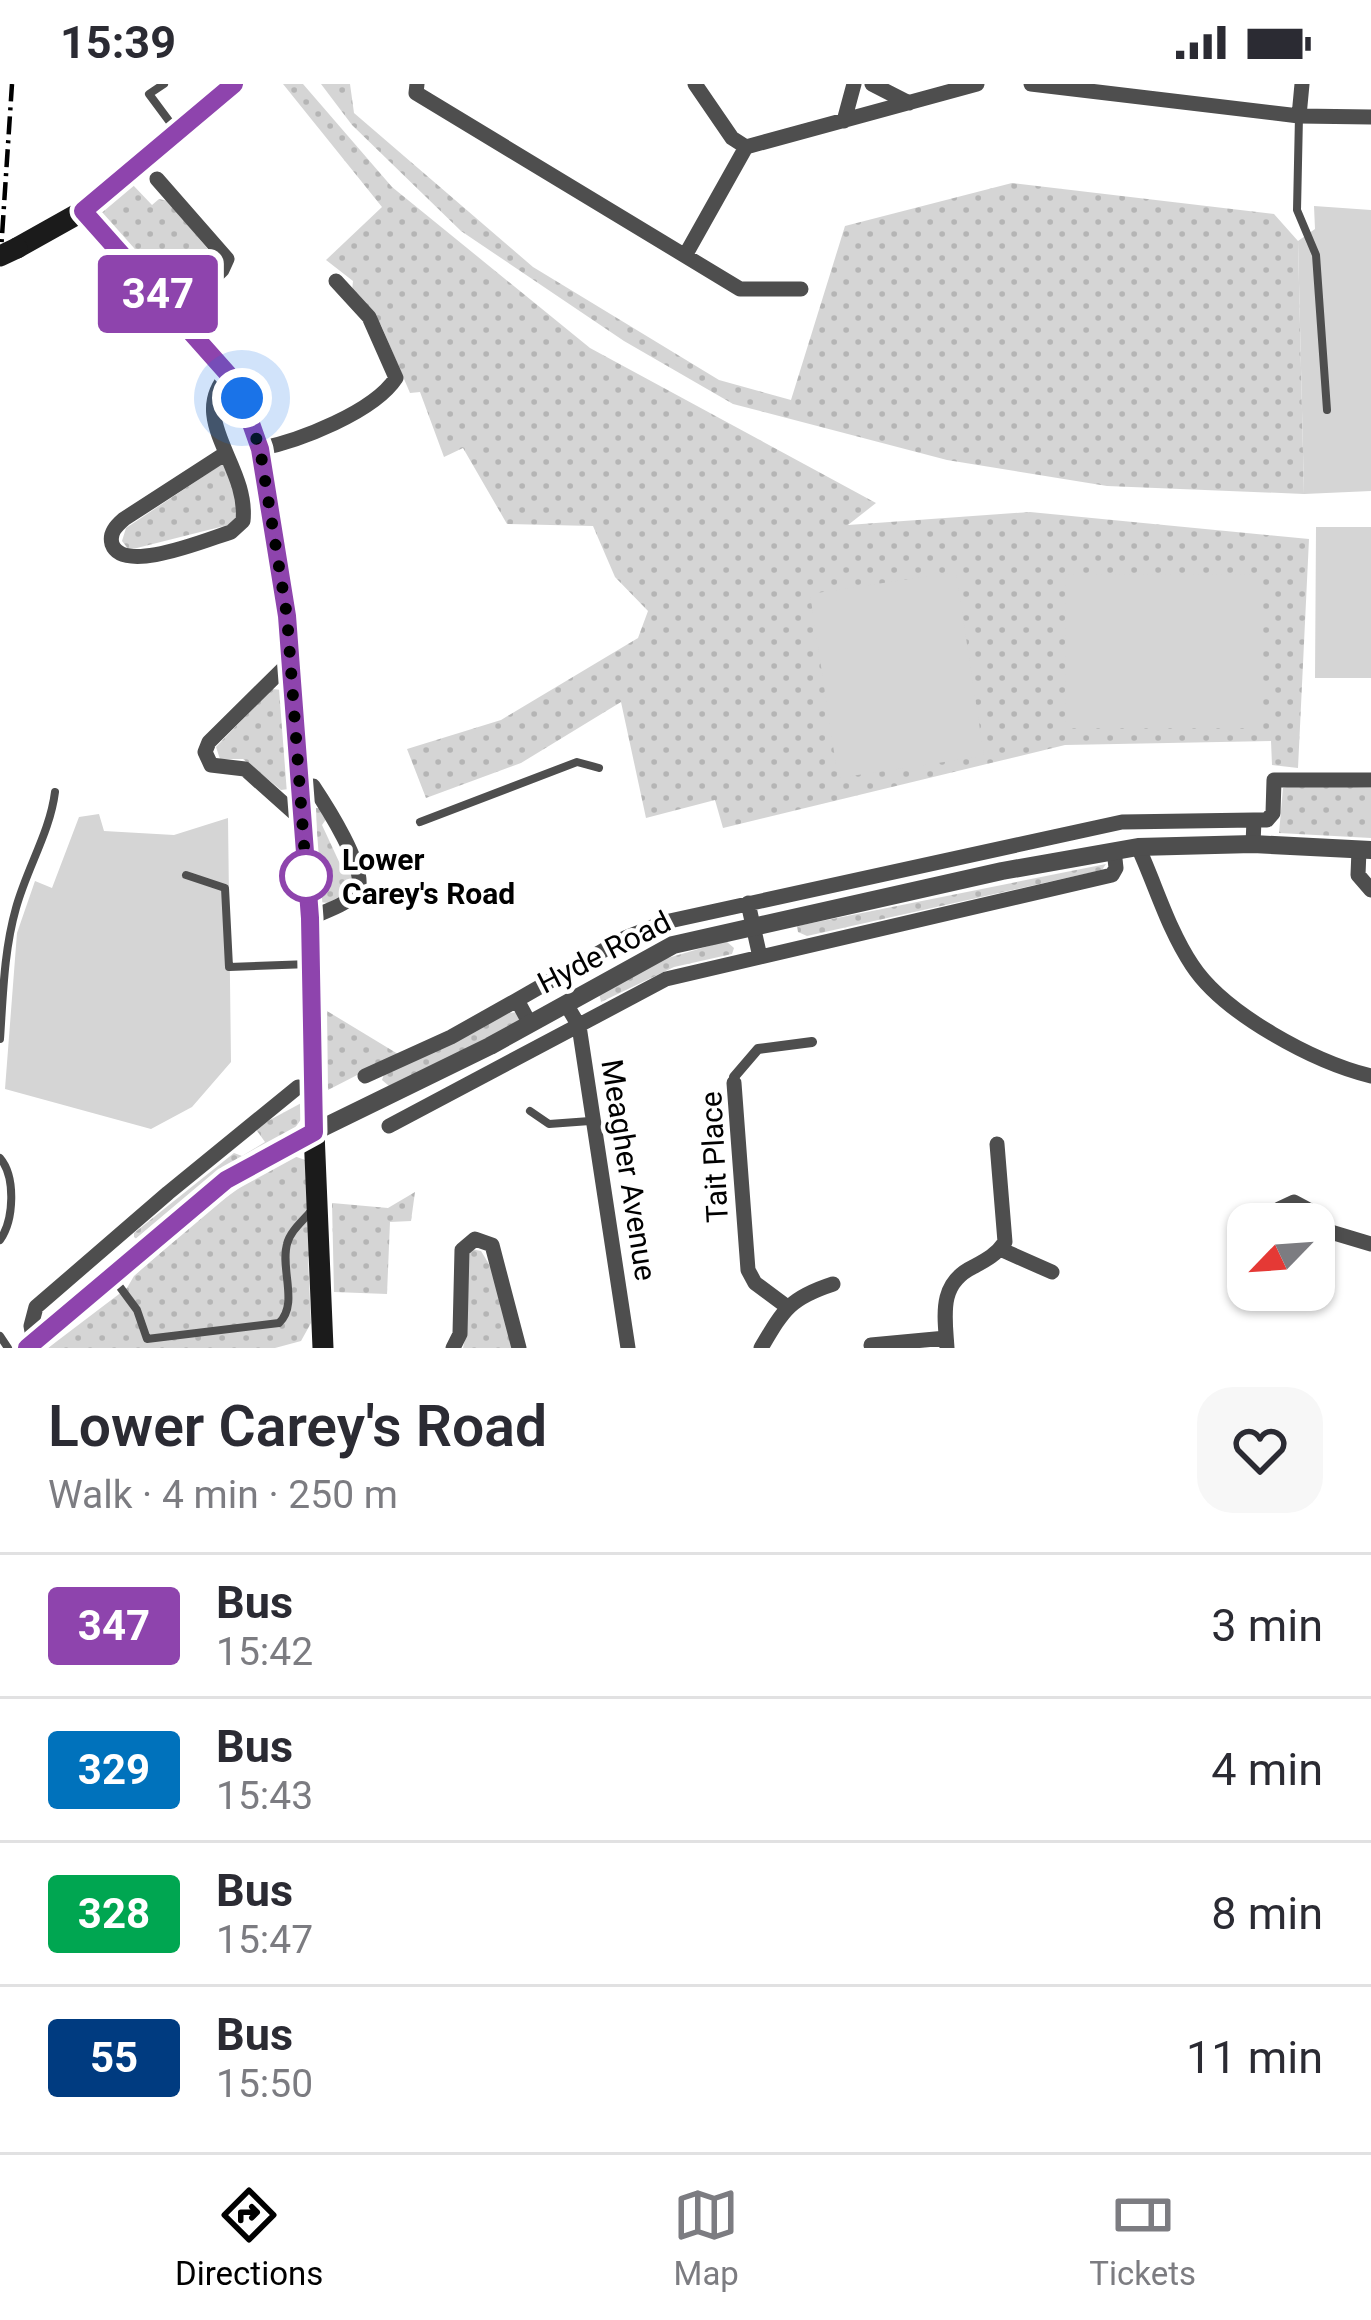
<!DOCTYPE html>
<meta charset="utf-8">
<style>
body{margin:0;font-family:Roboto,sans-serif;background:#f7f7f7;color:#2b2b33;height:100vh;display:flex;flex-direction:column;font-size:45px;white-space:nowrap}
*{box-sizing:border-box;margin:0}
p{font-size:39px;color:#7c7c81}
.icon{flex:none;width:66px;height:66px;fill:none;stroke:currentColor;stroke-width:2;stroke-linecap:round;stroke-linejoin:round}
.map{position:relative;height:1264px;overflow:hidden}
.drawer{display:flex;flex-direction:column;background:#fff;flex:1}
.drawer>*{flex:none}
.badge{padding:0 24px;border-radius:9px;font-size:42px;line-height:78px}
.needle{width:78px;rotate:245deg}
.controls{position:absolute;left:1227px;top:1119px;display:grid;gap:24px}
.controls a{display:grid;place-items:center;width:108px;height:108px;border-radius:24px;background:#fff;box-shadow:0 3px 9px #0004;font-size:60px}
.you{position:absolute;width:60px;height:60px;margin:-30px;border:9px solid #fff;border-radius:50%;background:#1a73e8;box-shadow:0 0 0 18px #1a73e833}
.map>.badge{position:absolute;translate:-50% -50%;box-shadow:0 0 0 6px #fff}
.round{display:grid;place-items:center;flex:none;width:126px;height:126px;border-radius:36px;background:#f7f7f7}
.headline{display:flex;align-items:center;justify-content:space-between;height:204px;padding:0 48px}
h1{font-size:57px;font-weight:600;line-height:90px}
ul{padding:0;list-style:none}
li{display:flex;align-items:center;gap:36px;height:144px;padding:0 48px;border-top:3px solid #e1e1e2}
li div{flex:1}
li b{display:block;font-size:45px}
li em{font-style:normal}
li .badge{min-width:132px;font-weight:700;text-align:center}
.status{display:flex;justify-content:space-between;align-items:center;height:84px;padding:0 60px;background:#fff;direction:ltr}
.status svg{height:33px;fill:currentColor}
.tabs{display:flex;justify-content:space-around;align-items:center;height:168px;border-top:3px solid #e1e1e2;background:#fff;font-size:33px;color:#7c7c81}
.tabs a{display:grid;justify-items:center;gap:6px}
.tabs .on{color:#000}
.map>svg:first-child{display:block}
.grass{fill:url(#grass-dots)}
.garden{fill:#d5d5d5}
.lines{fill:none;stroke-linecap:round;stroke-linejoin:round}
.service{stroke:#4e4e4e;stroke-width:8}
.pedestrian{stroke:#4e4e4e;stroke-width:10}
.minor{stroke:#4e4e4e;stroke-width:15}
.tertiary{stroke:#4e4e4e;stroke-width:18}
.secondary{stroke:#1b1b1b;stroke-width:21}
.rail{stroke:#000;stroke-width:4.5;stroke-dasharray:18 6 3 6;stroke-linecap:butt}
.secondary-bridge{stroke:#1b1b1b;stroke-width:21}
.line-casing{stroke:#fff;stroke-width:27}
.line{stroke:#8e44ad;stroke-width:18}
.walk{stroke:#000;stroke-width:12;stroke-dasharray:0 21.6}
.stop-dot{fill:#fff;stroke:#8e44ad;stroke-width:6}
.labels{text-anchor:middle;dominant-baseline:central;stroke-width:9;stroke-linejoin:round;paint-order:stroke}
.stop-label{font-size:30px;font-weight:bold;fill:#000;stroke:#fff;text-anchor:start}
.street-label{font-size:30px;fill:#000;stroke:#fff}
</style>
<div class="status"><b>15:39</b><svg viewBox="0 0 49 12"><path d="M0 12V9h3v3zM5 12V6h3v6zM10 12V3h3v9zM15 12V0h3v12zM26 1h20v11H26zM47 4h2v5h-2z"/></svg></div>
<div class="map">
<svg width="1371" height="1264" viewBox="0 0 1371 1264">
<defs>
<pattern id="grass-dots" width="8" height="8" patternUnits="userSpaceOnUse" patternTransform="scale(3)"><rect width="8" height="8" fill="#d5d5d5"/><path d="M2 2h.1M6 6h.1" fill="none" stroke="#b5b5b5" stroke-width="1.8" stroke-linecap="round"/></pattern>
</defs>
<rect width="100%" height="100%" fill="#fff"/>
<!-- grass -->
<path class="grass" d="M283,0H303L392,103L590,264L876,419L848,441L1030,428L1309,455L1298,684L1272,681L1271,657L1065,661L723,744L715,716L646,734L621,618L521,679L426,714L407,665L501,636L638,554L648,527L615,493L593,442L507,440L463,364L444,373L420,308L410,309L381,241L352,207L353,197L326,176L382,123Z
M321,0H350L354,29L533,183L719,296L791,316L845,142L1012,99L1274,130L1298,157L1304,410L1107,402L947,376L733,320L624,257L461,147L352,41Z
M132,100L152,121L159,115L168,117L216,175L215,182L182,214L174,213L105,139L100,126Z
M222,380L227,384L240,430L228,441L129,466L122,457L126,444Z
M272,605L282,606L289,705L281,706L243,675H220L216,663Z
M1299,700L1371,704V754L1279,749L1283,704Z
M316,724L326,725L329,731L322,741L341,782L349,773L355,804L328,819L319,818Z
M1106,780L1102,786L807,852L798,848L797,842Z
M726,857L734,864L732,870L674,883L601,918L599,909L661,876Z
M327,927L398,970L328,1006Z
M518,928L522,934L516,941L389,1002L382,996L384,990L509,929Z
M305,1017L302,1034L292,1048L222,1092L139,1157L134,1153V1149L234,1069L242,1072L265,1058L255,1044Z
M294,1072L305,1076L312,1165L308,1174L311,1239L301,1257L275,1264H48L127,1204L134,1192C184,1148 233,1100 294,1072Z
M415,1108L411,1137L390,1138L387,1210L334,1208L332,1119L388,1124Z
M471,1165L481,1167L492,1185L513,1264H463L467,1247L465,1172Z"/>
<!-- garden -->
<path class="garden" d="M1314,122L1371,126V407L1304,410L1298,157L1315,145Z
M1316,443H1371V594H1315Z
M956,488L984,672L838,694L810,510Z
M1263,490V644H1066L1065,491Z
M99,730L104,747L174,751L228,734L231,978L192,1023L151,1045L5,1005L17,849L35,797L52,804L79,733Z"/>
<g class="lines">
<!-- service -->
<path class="service" d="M164,0L149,10L175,45
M1299,32L1297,126L1316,171L1327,326
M420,738L577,678L599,684
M186,791L225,804L229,883L310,880
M0,955C3,911 4,866 16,824C27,784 50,748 55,708
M530,1027L549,1040L590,1037
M0,1074C16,1093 14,1136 0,1156
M114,1195L137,1226L147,1255L279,1239C299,1220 280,1185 287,1160C290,1147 303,1137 311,1127
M0,1252L8,1264"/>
<!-- pedestrian -->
<path class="pedestrian" d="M734,999V993L758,965L812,958"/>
<!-- minor -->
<path class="minor" d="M417,0L416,9L740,205H801
M695,0L732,54L746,63
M872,0L909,19
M1031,0L1299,32L1371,33
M1299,32L1302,0
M844,37L854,0
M157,95L227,175L222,186L176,231
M83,127L228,290L243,314L259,365L287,532L310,834L314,1048
M686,170L746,63L977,0
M259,365C299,357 374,328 396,294L369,233L336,197
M226,369L124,435C116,442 109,449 112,460C123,491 208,455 231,448L243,437C249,380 186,336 228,290
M291,577L209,658L205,668L211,681L245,685L301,735
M300,702H313C325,720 367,785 358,805C351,820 325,827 310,834
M1253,760L1254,736H1267L1273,729L1274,696H1371
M1138,763C1156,802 1168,845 1192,881C1224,930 1314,978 1371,992
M1359,766L1358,791L1371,806
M748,819L760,873
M517,916L625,854L665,838L1122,738L1254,736
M566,920L579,942L628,1264
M365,992L451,953L517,916L530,940
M734,999L748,1186L755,1199L786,1222
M389,1042L666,895L1112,791L1116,784L1115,775
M1276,1140L1279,1125L1294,1118L1309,1126L1312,1140
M1314,1143L1371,1160
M1000,1165L1052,1188
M34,1259L31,1242L36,1223L168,1109L298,1003
M871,1261L946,1254
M453,1264L460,1250L462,1166L475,1155L492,1161L519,1264
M761,1264C784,1225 790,1214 833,1200
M947,1264C945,1232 938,1200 973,1183C986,1176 996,1171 1005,1158L997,1060"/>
<!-- tertiary -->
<path class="tertiary" d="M314,1048L490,962L673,861L1002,787L1138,763L1253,760L1371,766"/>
<!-- secondary -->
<path class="secondary" d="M17,164L83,127L234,0
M27,1264L226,1096L314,1048L323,1264"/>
<!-- rail -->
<path class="rail" d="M0,182L12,0"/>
<!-- secondary-bridge -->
<path class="secondary-bridge" d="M0,172L17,164"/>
</g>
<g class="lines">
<defs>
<path id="line" d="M27,1264L226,1096L314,1048L310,834L287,532L260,365L242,314L228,290L83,127L234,0"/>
</defs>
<!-- line casing -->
<use href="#line" class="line-casing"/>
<!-- line -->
<use href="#line" class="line"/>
<!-- walk -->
<path class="walk" d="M242,314L260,365L287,532L307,801L306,792"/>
</g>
<!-- markers -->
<circle class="stop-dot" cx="306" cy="792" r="24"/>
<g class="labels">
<!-- stop labels -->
<g class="stop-label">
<text x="342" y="775">Lower<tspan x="342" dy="34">Carey's Road</tspan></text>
</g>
<!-- street labels -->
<g class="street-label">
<text transform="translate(604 868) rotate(-27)">Hyde Road</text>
<text transform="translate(714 1073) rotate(-93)">Tait Place</text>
<text transform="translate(629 1086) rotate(81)">Meagher Avenue</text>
</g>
</g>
</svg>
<div class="controls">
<a><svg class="needle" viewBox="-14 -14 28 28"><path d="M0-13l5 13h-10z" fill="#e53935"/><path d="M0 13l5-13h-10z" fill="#7c7c81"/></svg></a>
</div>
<div class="you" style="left:242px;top:314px"></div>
<b class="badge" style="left:158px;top:210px;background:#8e44ad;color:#fff">347</b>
</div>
<section class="drawer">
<div class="headline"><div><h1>Lower Carey's Road</h1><p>Walk · 4 min · 250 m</p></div><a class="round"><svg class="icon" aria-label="heart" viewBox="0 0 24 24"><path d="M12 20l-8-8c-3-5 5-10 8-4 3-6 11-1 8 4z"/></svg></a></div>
<ul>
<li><span class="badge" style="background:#8e44ad;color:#fff">347</span><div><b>Bus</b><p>15:42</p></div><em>3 min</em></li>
<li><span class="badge" style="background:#0072bc;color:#fff">329</span><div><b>Bus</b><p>15:43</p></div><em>4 min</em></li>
<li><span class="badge" style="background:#00a651;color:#fff">328</span><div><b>Bus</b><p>15:47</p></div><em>8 min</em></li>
<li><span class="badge" style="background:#003b80;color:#fff">55</span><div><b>Bus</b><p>15:50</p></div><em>11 min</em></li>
</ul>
</section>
<nav class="tabs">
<a class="on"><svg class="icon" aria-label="directions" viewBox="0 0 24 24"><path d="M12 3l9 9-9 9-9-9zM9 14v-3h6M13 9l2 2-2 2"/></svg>Directions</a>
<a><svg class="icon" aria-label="map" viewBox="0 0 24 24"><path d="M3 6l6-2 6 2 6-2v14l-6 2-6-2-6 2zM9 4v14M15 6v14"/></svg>Map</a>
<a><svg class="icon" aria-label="tickets" viewBox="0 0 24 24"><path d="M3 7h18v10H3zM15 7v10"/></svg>Tickets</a>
</nav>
